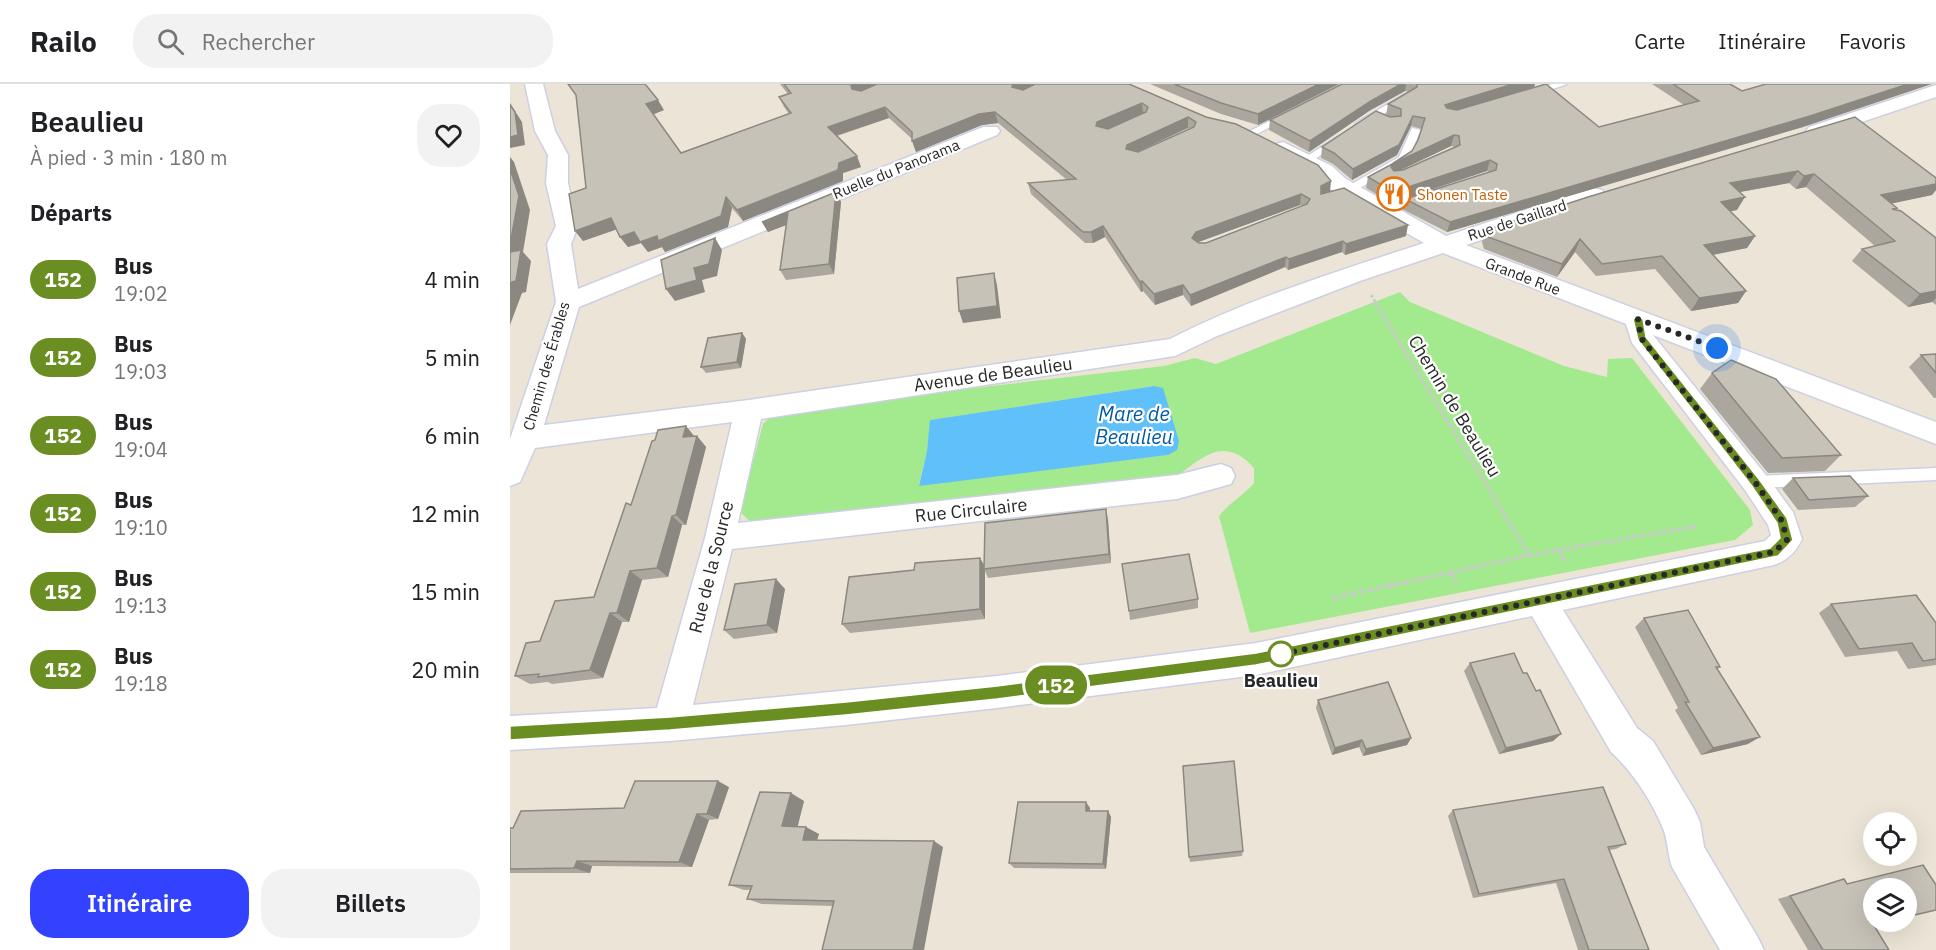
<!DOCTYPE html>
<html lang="fr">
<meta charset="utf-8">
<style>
body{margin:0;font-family:"IBM Plex Sans",sans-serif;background:#f2f2f2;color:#202124;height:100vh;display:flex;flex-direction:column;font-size:22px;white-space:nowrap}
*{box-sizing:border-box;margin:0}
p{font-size:20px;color:#757577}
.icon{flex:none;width:33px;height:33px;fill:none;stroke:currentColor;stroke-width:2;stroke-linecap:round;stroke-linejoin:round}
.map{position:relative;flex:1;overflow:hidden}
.drawer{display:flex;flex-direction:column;background:#fff;width:510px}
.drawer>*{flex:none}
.badge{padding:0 12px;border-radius:20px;font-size:21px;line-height:39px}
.controls{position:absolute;left:1353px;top:728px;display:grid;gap:12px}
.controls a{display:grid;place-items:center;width:54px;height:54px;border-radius:50%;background:#fff;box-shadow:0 6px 24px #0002;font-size:30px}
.you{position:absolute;width:30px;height:30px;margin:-15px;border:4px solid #fff;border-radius:50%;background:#1a73e8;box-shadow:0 0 0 9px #1a73e833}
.map>.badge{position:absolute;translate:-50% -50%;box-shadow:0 0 0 3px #fff}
h2{padding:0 30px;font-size:22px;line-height:54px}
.round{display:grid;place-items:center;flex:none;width:63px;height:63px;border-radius:24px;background:#f2f2f2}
.head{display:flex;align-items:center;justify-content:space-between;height:102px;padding:0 30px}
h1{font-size:28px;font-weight:600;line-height:45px}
.action{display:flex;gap:12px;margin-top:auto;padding:12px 30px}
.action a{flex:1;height:69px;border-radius:24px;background:#3242ff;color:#fff;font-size:24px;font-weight:600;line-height:69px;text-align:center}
.action a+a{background:#f2f2f2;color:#202124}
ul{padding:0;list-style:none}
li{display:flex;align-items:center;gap:18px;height:78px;padding:0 30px}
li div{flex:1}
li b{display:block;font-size:22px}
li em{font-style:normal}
li .badge{min-width:66px;font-weight:700;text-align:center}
header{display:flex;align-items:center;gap:36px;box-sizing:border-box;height:84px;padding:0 30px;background:#fff;border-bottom:2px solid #e0e0e0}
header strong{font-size:28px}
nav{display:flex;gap:33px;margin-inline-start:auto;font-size:21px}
.search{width:420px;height:54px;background:#f2f2f2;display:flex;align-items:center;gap:15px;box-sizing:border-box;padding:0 21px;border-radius:24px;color:#757577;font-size:22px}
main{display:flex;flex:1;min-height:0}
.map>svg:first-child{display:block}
.green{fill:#a3e98e;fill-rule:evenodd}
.water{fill:#5fc0fa}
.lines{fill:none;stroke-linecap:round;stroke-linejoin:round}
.service-casing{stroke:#cdcfe3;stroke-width:3}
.minor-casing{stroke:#cdcfe3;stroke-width:3}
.path-far2{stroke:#cbcbcb;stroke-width:3;stroke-dasharray:3 2;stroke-linecap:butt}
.path-far1{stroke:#cbcbcb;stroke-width:4;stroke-dasharray:4.5 3;stroke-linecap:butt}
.path{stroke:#cbcbcb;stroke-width:4.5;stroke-dasharray:5 4;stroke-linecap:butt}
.service{fill:#fff;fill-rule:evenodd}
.minor{fill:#fff;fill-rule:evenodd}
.wall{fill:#aba79e;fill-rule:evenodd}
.shaded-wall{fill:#8b8881}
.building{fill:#c7c2b8;stroke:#8b8881;stroke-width:1.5;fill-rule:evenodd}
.line{fill:#6b8e23;stroke:#fff;stroke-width:1.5}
.walk{stroke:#282828;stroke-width:6;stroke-dasharray:0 10.8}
.stop-dot{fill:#fff;stroke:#6b8e23;stroke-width:3}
.labels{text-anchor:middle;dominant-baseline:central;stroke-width:4.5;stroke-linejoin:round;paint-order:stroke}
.far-street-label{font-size:15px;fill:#282828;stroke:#fff}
.far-food-label{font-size:15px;fill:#c56008;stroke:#fff;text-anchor:start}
.street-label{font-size:18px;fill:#282828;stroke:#fff}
.stop-label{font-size:18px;font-weight:bold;fill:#282828;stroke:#fff}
.water-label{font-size:20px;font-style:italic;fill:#005aa3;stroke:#fff}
</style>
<header>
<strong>Railo</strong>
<div class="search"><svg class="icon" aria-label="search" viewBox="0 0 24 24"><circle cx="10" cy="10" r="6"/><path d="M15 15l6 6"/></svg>Rechercher</div>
<nav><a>Carte</a><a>Itinéraire</a><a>Favoris</a></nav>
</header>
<main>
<section class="drawer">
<div class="head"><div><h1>Beaulieu</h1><p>À pied · 3 min · 180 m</p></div><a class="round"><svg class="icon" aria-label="heart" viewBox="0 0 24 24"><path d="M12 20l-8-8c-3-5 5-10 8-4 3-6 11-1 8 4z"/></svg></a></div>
<h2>Départs</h2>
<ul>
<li><span class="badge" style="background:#6b8e23;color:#fff">152</span><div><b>Bus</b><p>19:02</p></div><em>4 min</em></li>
<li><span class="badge" style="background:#6b8e23;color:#fff">152</span><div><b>Bus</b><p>19:03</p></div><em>5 min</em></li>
<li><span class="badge" style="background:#6b8e23;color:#fff">152</span><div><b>Bus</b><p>19:04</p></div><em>6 min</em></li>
<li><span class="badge" style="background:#6b8e23;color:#fff">152</span><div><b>Bus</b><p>19:10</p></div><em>12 min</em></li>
<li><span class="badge" style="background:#6b8e23;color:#fff">152</span><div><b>Bus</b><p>19:13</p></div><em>15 min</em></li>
<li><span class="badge" style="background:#6b8e23;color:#fff">152</span><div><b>Bus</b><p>19:18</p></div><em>20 min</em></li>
</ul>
<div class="action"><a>Itinéraire</a><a>Billets</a></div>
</section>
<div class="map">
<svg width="1426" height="866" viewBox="0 0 1426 866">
<rect width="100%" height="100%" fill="#ece5d7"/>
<!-- green -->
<path class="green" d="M890,208L900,218L1054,282L1097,293L1098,275L1122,274L1240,426L1243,441L1225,456L740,549L709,432C719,419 733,412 744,399V384C714,351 693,373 665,394L241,438L230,428L253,340L261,332L412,310L654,282L685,274L706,280ZM644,302L658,371L409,401L417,367L421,336Z"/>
<!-- water -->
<path class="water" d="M644,302L653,304L669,357L667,366L658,371L409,402L417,367L420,336Z"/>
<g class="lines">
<defs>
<path id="service" d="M1042,0H1057L1023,12L1018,9Z
M895,10L900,13L898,15L855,41L846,39Z
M775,29L783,31L747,50L738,48Z
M902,44L911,46L897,77L834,113H826V109L889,73Z
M829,52L833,53V57L800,78L791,76Z
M912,110L916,111V115L872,129L866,126Z
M1426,384V396L1245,404L1240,402L1238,398L1240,394L1245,392Z"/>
<path id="minor" d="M15,0H33L45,47L58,71V99L68,142L61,160L68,205L473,43H487L490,47L487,51L69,223L34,341L239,316L660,255C740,214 829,187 914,159L820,105L808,90L766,68L763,64L766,60L773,58L822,82L836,95L936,152L1076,106L1084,104L1092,106L1095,111L1092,116L956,161L1426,338V360L1143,251L1255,390L1283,428L1292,455C1286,468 1278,476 1264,481L1053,526L1127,644L1143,657L1184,725L1190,738L1194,763L1247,852L1254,866H1210L1162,783C1157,769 1158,754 1152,742C1141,716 1122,687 1101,668L1022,532L746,591L487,624L336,641L160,657L0,666V632L147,624L195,454L222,338L25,364L10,398L0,402V355L46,218L37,160L46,142L36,99L38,71L25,47ZM933,169L1116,240L1122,259L1235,406L1258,441L1261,451L1255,457L746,559L487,592L183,621L222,465L667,415L721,400L725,392L721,384L711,380L667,391L228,439L251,335L665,272L707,252L850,197Z
M1426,1V13L1313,51H1299L1296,47L1299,43Z"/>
</defs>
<!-- service casing -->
<use href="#service" class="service-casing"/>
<!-- minor casing -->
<use href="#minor" class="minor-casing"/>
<!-- path-far2 -->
<path class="path-far2" d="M861,211L866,219"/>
<!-- path-far1 -->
<path class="path-far1" d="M865,218L1019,471L879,502
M1048,466L1056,479
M1019,471L1189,442
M941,488L947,501"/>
<!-- path -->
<path class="path" d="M823,514L886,500"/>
<!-- service -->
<use href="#service" class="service"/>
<!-- minor -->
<use href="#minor" class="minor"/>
</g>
<!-- wall -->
<path class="wall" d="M270,0H619L820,108L896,152L835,171L832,168L778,186L775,183L681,222L673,211L645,221L633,207L631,208L595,153L583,159H575L521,110L518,99L557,96L488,39L472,41L406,68L402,55L379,34L327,52L351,83L333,89V97L233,137L222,124L218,143L155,168L152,163L138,168L131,159L118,163L110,153L106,145L73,157L76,104L66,11L154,26L143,30L171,69L279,30L274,23L269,13L278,10ZM678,44L679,45L628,67ZM790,121L792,122L696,159H689L688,158Z
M640,0H829L748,41L711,30Z
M832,0H1025L1024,3L1089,43L1174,21L1142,0H1220L1293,43L937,148L892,125L895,115L979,88L977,87L881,119L856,104L858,93L882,80V84L902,67L908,56L912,45L901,42L887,71L842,96L823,80L811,74L812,63L881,33L876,31L878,20L899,8L895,7L859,27L799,68L759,46L760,36ZM941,62L945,63L893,86L889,87Z
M1345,33L1426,94V106L1422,111L1382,119L1386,125L1426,154V221L1422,218L1398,223L1342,177L1352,165L1365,162L1296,103L1286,105L1279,99L1230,108L1227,126L1220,127L1245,152L1237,164L1203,171L1236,207L1228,219L1181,227L1145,185L1086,192L1065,168L1047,193L974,165L972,158L976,146Z
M326,108L331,118L324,190L276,196L270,186L276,141L258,148L252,138Z
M232,249L236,255L231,284L196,289L191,283Z
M1426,270V314H1424L1399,283L1411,271Z
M1202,289L1331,371L1315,387L1258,389L1190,305Z
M184,352H187L196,363L176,441H172L158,493L132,496L119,538H112L93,594L42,600L38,598L20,600L5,592L30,557L84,513L121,421Z
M1283,394L1358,412L1345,423L1288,426L1272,405Z
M598,436L601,479L478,494L475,487V535L340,549L332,540L404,486L470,474L474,481Z
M275,505L267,549L224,555L214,546Z
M688,515V524L620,536L619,527Z
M1321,520L1426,539V581L1398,585L1387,567L1335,573L1309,529Z
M1134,534L1210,583L1207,585L1238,660L1191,671L1165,626L1168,624L1125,543Z
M960,579L1013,589L1026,607L1051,650L1043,657L989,670L954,587Z
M808,616L901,654L897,661L853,672L849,663L822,671L806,624Z
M219,703L208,735L199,736L182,783L82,782L80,789H0V744L114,724Z
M294,717L287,743L309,750L307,756L433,763L323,822L252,820L237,815L240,806H234L219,801Z
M580,724L579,727H598L601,733L596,785L504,784L499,779Z
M943,726L1116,760L1106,765L1100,766L1139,866H1068L1046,799L963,814L938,732Z
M733,767L732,772L680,778L679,773Z
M1334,795L1379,866H1298L1268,815Z"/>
<!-- shaded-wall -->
<path class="shaded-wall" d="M345,0H375L345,12L341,2Z
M503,0H529L504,13L502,3Z
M809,0H829L748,41V30Z
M891,0H896L895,7L859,27L799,68L800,57L861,17Z
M1003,0H1025L1024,3L933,31L935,21Z
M1398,0H1422L1293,43L937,148L940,138Z
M148,16L154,26L142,31L136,20Z
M0,19L12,38L15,61L0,64Z
M632,19L633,29L587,52L586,42L587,38Z
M375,23L379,34L322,53L318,43Z
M485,28L488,39L472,41L406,68L402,57L469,30Z
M903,32L901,42L887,71L842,96L843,85Z
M678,33V44L618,72L616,65L617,61Z
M944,51L941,62L880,91L882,80Z
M347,72L351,83L333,89V97L233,137L227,126L329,79Z
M0,73L4,78L20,126L13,168L21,177L16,208L12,209L0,241Z
M980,76L977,87L881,119L883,108Z
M1288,87L1279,99L1213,111L1220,99Z
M1304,90L1296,103L1286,105L1294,92Z
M821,97L820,108L810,113L811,102Z
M1426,100V106L1422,111L1361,124L1371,111Z
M326,108L331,118L324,190L319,180Z
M791,110L790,121L686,159L682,154L686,148Z
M216,113L222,124L218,143L155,168L152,163L138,168L131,159L118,163L110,153Z
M1235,113L1227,126L1203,131L1211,118Z
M278,128L284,138L258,148L252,138Z
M101,134L108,145L73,157L65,147Z
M898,141L896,152L835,171L836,160Z
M593,142L595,153L583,159L581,148Z
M1245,152L1237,164L1186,174L1194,161Z
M205,154L212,166L207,192L192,196L195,208L165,217L156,205L184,184Z
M1070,155L1065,168L1047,193L1052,180Z
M833,157L832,168L778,186L779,175Z
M776,173L775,183L681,222L680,211Z
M484,189L487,201L491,234L453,239L449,227Z
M632,197L633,207L631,208L630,198Z
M673,201V211L645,221L644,210Z
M1236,207L1228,219L1181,227L1189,214Z
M1426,207V214L1422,218L1398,223L1410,210Z
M232,249L236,255L231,284L227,278Z
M176,342L185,353H173Z
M187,352L196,363L176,441L166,431Z
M596,425L598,436L601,479L599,470Z
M162,432L172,441L158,493L147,484Z
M470,474L475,483L474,485L475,487V535L470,525Z
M120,487L132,496L119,538L107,529Z
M266,495L275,505L267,549L257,541Z
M100,529L112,538L93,594L80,586Z
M1051,650L1043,657L989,670L996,664Z
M1250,653L1238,660L1191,671L1203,664Z
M901,654L897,661L853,672L856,665Z
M852,656L849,663L822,671L825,664Z
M208,697L219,703L208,735L197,730Z
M281,709L294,717L286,749L272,742Z
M576,718L580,724L579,732L576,727Z
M598,727L601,733L596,785L593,780Z
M187,730L199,736L182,783L169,778Z
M296,743L309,750L305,763L293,756Z
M424,757L433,763L414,866H403Z
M67,777L82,782L80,789L64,784Z"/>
<!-- building -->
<path class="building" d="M58,0H135L148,16L136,20L171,69L281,29L269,13L281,9L274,0H345L341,2L342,5L351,7L367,0H503L502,3L513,6L525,0H619L696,33L726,40L808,81L821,97L811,102V110L834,104L898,141L836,160L833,157L779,175L776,173L680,211L673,201L644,210L632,197L630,198L593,142L581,148H573L518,99L566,95L485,28L469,30L402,57V48L375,23L318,43L347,72L329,79L328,86L227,126L216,113L211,132L148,157L147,152L130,158L124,148L110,153L101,134L65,147L59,110L76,104L66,11ZM632,19L638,23L636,28L598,45L586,42L587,38ZM678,33L686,38L684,43L628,68L616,65L617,61ZM791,110L800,115L797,120L696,159H689L682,154L686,148Z
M664,0H809L748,30L711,19Z
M832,0H891L861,17L800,57L760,36Z
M907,0H1003L935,21L937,24L947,26L1036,0L1089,43L1189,17L1163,0H1220L1232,7L1256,0H1398L1300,32L940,138L895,115L986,86L987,80L980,76L883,108L858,93L882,80L881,83L884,87L893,86L950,61L949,52L944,51L882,80L902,67L908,56L915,34L903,32L889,61L843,85L824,69L812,63L866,27L880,33L891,32V25L878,20L907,3Z
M0,21L5,28L8,51L0,53Z
M1345,33L1426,94V100L1371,111L1387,124L1382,125L1391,127L1426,154V207L1410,210L1352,165L1385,157L1304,90L1294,92L1288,87L1220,99L1235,113L1211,118L1245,152L1194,161L1236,207L1189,214L1152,172L1092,180L1070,155L1052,180L978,153L976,146L1078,113Z
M0,85L9,112L1,155H0Z
M326,108L319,180L270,186L278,128L252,138Z
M205,154L199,180L184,184L187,196L156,205L151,176Z
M11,166L6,197L2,198L0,202V168Z
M484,189L487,222L449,227L447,194Z
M232,249L227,278L191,283L198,254Z
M1426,270V289L1411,271Z
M1221,276L1266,295L1331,371L1272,374L1202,289Z
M176,342L173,353L187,352L166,431L162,432L147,484L120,487L107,529H100L80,586L28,593L29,590L5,592L16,559L30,557L45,517L84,513L116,419L121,421L142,357L145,356L148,346Z
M1340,392L1358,412L1299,416L1283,394Z
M596,425L599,470L474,485L475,439Z
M679,470L688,515L619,527L612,480Z
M470,474V525L332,540L339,493L404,486L405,479Z
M266,495L257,541L214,546L225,500Z
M1406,511L1426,539V575L1413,577L1402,559L1349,565L1321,520Z
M1178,526L1210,583H1206L1250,653L1203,664L1175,618H1179L1134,534Z
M1004,569L1013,589H1017L1026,607L1030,606L1051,650L996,664L960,579Z
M878,598L901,654L856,665L852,656L825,664L808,616Z
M724,677L733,767L679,773L673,682Z
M125,697H208L197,730H187L169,778L67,777L64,784L0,785V744H3L11,727L114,724Z
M1093,703L1116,760L1098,763L1139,866H1079L1054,795L969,810L943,726Z
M250,708L281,709L272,742L296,743L293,756L424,757L403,866H312L324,817L237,815L242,802L219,801Z
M508,718H576V727H598L593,780L499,779Z
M1413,781L1426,801V826L1396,833V804H1364V837H1376L1363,840L1379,866H1313L1280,812L1334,795L1337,800Z"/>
<!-- line -->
<path class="line" d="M1128,232L1133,235L1136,253L1249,395L1277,434L1283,456L1268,472L746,581L487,615L336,631L160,646L0,656V642L160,633L336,618L487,602L746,569L1260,464L1270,454L1267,439L1241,401L1128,256L1123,235Z"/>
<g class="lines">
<!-- walk -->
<path class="walk" d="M771,570L767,571L1264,468L1277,456L1272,437L1245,398L1131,254L1128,235L1207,264"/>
</g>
<!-- icons -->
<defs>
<symbol id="restaurant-ring" viewBox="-11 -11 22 22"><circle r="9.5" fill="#fff" stroke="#e8710a" stroke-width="1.5"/><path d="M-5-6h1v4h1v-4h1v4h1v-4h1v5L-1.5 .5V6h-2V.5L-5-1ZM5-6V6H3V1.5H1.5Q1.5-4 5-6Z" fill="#e8710a"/></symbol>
</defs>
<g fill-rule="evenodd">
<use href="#restaurant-ring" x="865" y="91" width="38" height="38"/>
</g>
<!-- markers -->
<circle class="stop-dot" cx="771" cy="570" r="12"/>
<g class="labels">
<!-- far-street labels -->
<g class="far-street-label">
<text transform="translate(386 85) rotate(-22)">Ruelle du Panorama</text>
<text transform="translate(1007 136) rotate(-18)">Rue de Gaillard</text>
<text transform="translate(1013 192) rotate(21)">Grande Rue</text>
<text transform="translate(36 282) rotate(-74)">Chemin des Érables</text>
</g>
<!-- far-food labels -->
<g class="far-food-label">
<text x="907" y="110">Shonen Taste</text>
</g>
<!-- street labels -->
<g class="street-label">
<text transform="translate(483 290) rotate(-8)">Avenue de Beaulieu</text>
<text transform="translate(945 322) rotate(59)">Chemin de Beaulieu</text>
<text transform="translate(461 426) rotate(-6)">Rue Circulaire</text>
<text transform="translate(201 483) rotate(-76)">Rue de la Source</text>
</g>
<!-- stop labels -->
<g class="stop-label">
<text x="771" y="596">Beaulieu</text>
</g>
<!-- water labels -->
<g class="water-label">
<text x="624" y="329">Mare de<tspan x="624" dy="23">Beaulieu</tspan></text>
</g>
</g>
</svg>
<div class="controls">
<a><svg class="icon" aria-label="locate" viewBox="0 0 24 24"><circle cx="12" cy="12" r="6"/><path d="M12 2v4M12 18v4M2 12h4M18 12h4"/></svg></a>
<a><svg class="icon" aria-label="layers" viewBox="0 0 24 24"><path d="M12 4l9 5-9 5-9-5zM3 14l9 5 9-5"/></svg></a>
</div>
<div class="you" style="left:1207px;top:264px"></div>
<b class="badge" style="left:546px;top:601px;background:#6b8e23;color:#fff">152</b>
</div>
</main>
